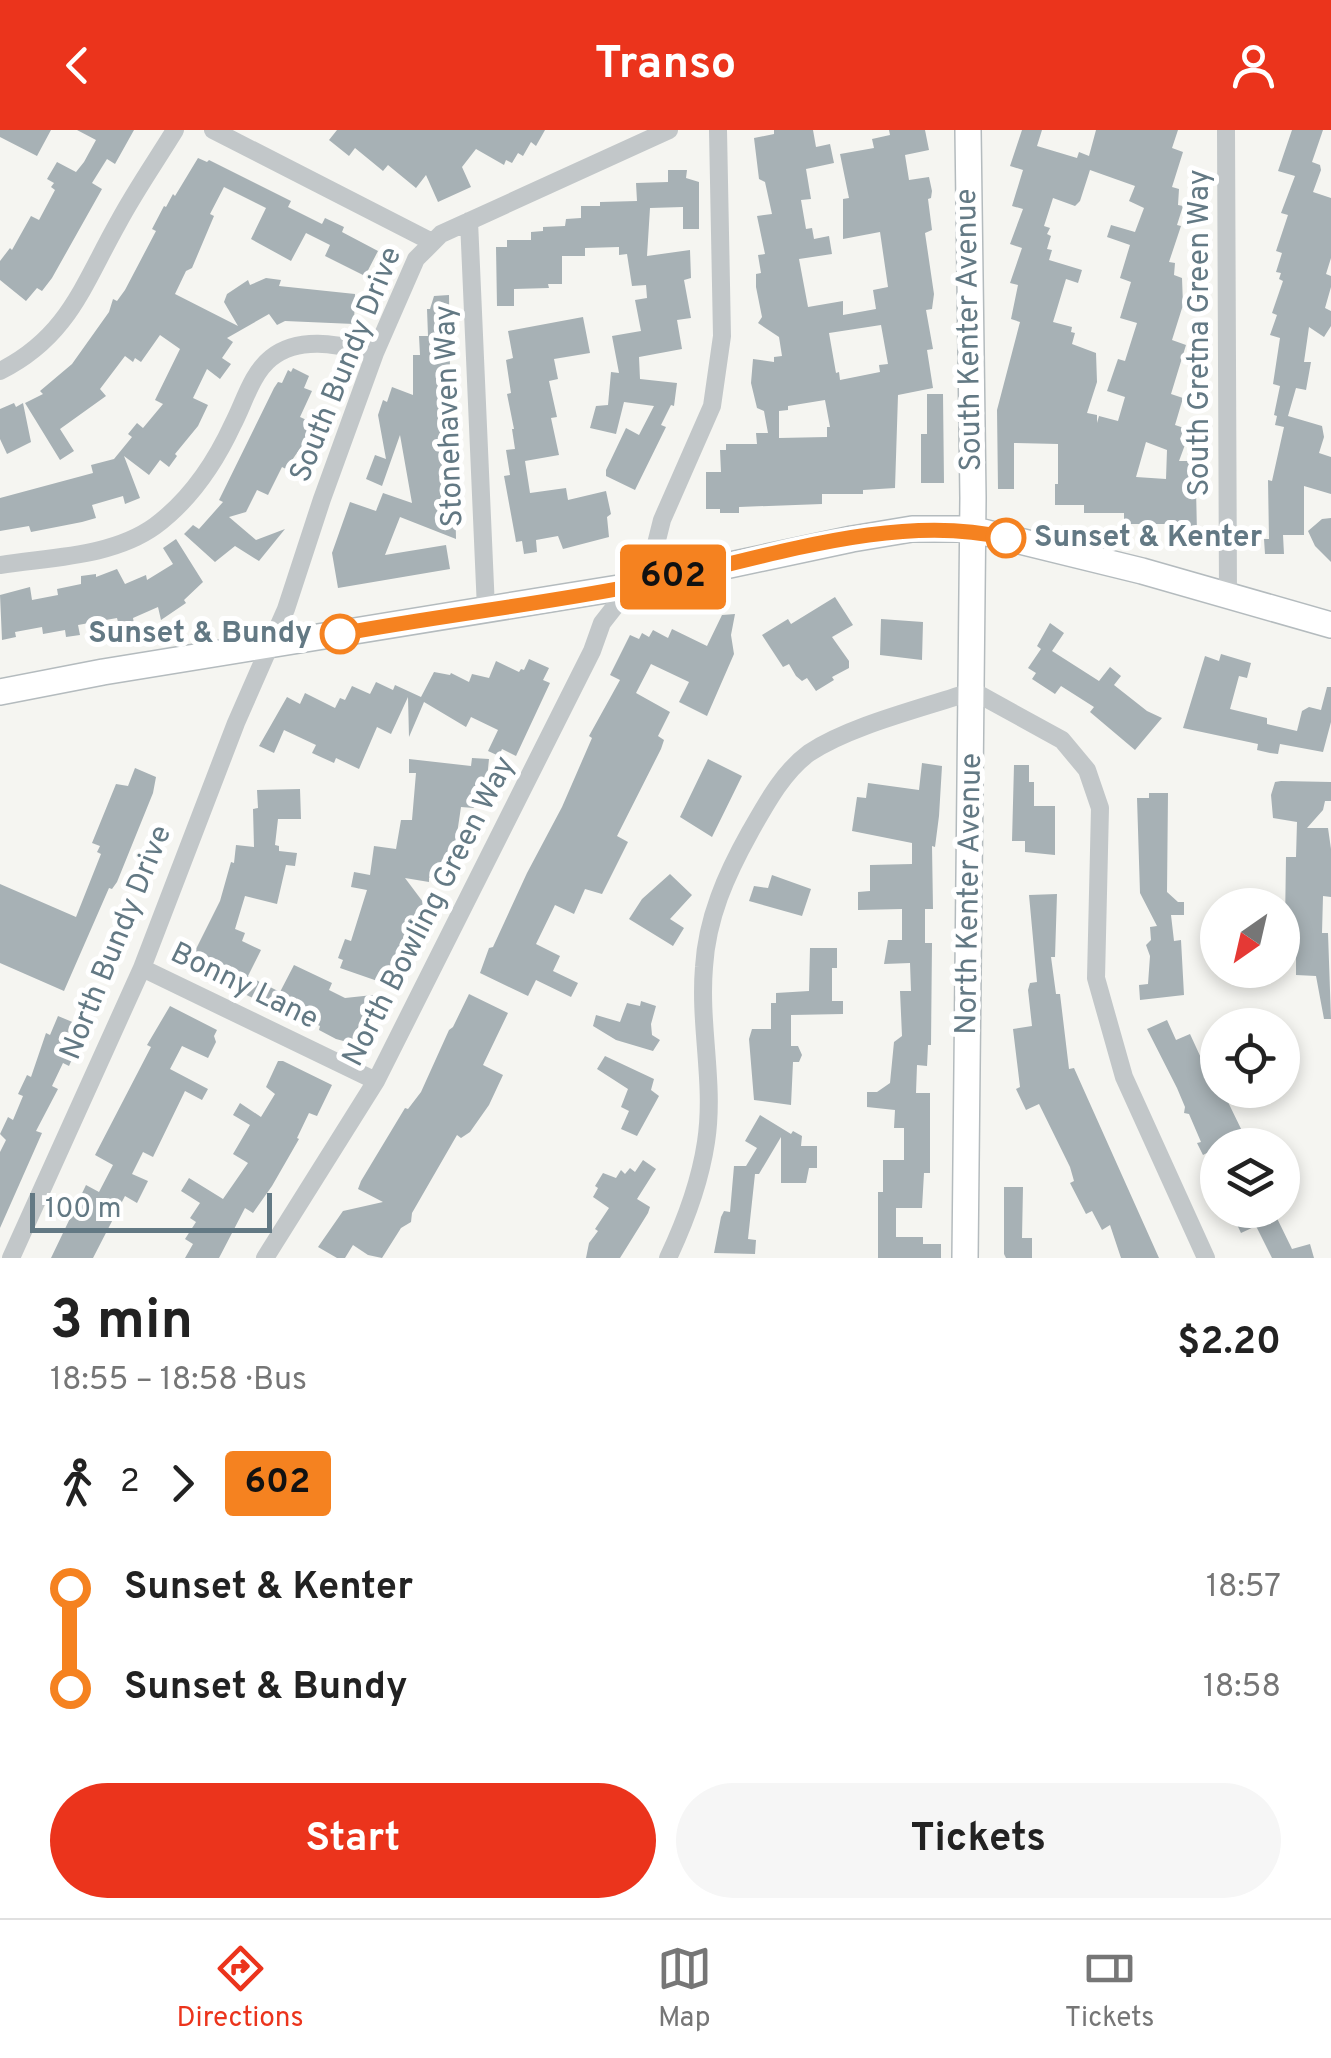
<!DOCTYPE html>
<meta charset="utf-8">
<style>
body{margin:0;font-family:Overpass,sans-serif;background:#f6f6f6;color:#222;height:100vh;display:flex;flex-direction:column;font-size:38px;white-space:nowrap}
*{box-sizing:border-box;margin:0}
p{font-size:32px;color:#767676}
.icon{flex:none;width:55px;height:55px;fill:none;stroke:currentColor;stroke-width:2;stroke-linecap:round;stroke-linejoin:round}
.map{position:relative;height:1128px;overflow:hidden}
.panel{display:flex;flex-direction:column;background:#fff;flex:1}
.panel>*{flex:none}
.badge{padding:0 20px;border-radius:8px;font-size:35px;line-height:65px}
.needle{width:65px;rotate:214deg}
.tools{position:absolute;left:1200px;top:758px;display:grid;gap:20px}
.tools a{display:grid;place-items:center;width:100px;height:100px;border-radius:50%;background:#fff;box-shadow:0 5px 15px #0003;font-size:50px}
.scale{position:absolute;left:30px;bottom:25px;width:242px;box-sizing:border-box;padding-left:10px;border:5px solid #637984;border-top:0;font-size:28px;line-height:35px;white-space:nowrap;color:#637984;-webkit-text-stroke:8px #fff;paint-order:stroke}
.map>.badge{position:absolute;translate:-50% -50%;box-shadow:0 0 0 5px #fff}
.legs{display:flex;align-items:center;gap:15px;height:110px;padding:0 50px;font-size:32px}
.legs p{margin-inline-start:auto}
.summary{display:flex;align-items:center;justify-content:space-between;height:170px;padding:0 50px}
h1{font-size:55px;font-weight:700;line-height:75px}
.button{display:flex;gap:20px;margin-top:auto;padding:20px 50px}
.button a{flex:1;height:115px;border-radius:60px;background:#eb341c;color:#fff;font-size:40px;font-weight:700;line-height:115px;text-align:center}
.button a+a{background:#f6f6f6;color:#222}
ul{padding:0 50px;list-style:none}
li{display:flex;align-items:center;gap:35px;height:100px;font-size:38px}
li i{display:grid;place-items:center;width:15px;height:100%;margin:0 12px;background:currentColor}
li i::after{content:'';width:25px;height:25px;margin:-12px;border:8px solid;border-radius:50%;background:#fff}
li p{margin-inline-start:auto}
li:first-child i{background:linear-gradient(#0000 50%,currentColor 0)}
li:last-child i{background:linear-gradient(currentColor 50%,#0000 0)}
header{display:flex;justify-content:space-between;align-items:center;height:130px;padding:0 50px;background:#eb341c;color:#fff;font-size:45px;font-weight:700}
.dock{display:flex;justify-content:space-around;align-items:center;height:140px;border-top:2px solid #e0e0e0;background:#fff;font-size:28px;color:#767676}
.dock a{display:grid;justify-items:center;gap:5px}
.dock .current{color:#eb341c}
.map>svg:first-child{display:block}
.building{fill:#a7b1b5;fill-rule:evenodd}
.lines{fill:none;stroke-linecap:round;stroke-linejoin:round}
.secondary-casing{stroke:#b4bbbe;stroke-width:28}
.street{stroke:#c2c7c9;stroke-width:18}
.secondary{stroke:#fff;stroke-width:25}
.line-1-casing{stroke:#fff;stroke-width:22}
.line-1{stroke:#f58220;stroke-width:15}
.stop-1-dot{fill:#fff;stroke:#f58220;stroke-width:5}
.labels{text-anchor:middle;dominant-baseline:central;stroke-width:10;stroke-linejoin:round;paint-order:stroke}
.street-label{font-size:30px;fill:#637984;stroke:#fff}
.stop-label{font-size:30px;font-weight:bold;fill:#637984;stroke:#fff;text-anchor:start}
</style>
<header><svg class="icon" aria-label="back" viewBox="0 0 24 24"><path d="M15 5l-7 7 7 7"/></svg>Transo<svg class="icon" aria-label="person" viewBox="0 0 24 24"><circle cx="12" cy="8" r="4"/><path d="M4 21q1-7 8-7t8 7"/></svg></header>
<div class="map">
<svg width="1331" height="1128" viewBox="0 0 1331 1128">
<rect width="100%" height="100%" fill="#f5f5f1"/>
<!-- building -->
<path class="building" d="M0,0H51L37,26L0,7Z
M77,0H134L115,34L107,29L92,53L102,59L52,148L42,161L37,158L26,171L0,150V131L10,118L12,120L31,86L39,90L55,60L51,57L54,53L47,49L57,32L76,42L84,32L96,10Z
M337,0H545L536,16L531,12L523,26L518,23L512,33L506,30L504,35L476,19L462,37L471,57L438,72L426,45L416,58L388,35L383,41L355,18L349,26L329,10Z
M774,0H813L816,17L830,14L834,33L806,39L811,69L801,70L806,99L812,98L814,109L829,106L832,124L799,129L808,177L843,171V185L876,179L873,160L888,157L880,102L843,109V69L849,68L840,24L874,18L872,9L890,5L889,0H925L929,20L905,25L909,50L929,47L932,61L931,68L928,69L932,100L925,103L934,164L932,179L926,180L933,219L927,220L933,258L898,265L895,358L863,360V364H822V374L739,377V383H720V379H706V342H721L720,320H726V314H757L756,303H768L764,281L757,278L751,253L753,229L774,232V227L782,226L779,207L758,193L762,187L756,157V144L761,143L758,125L765,124L757,86L772,84L765,52L759,49L754,8L774,4ZM881,195L888,234L879,235L880,242L840,250L839,242L836,243L829,203ZM825,270L830,297H827V307L779,308V281L788,280V276Z
M1022,0H1042L1037,16L1077,28L1079,22L1089,26L1096,0H1178L1172,18L1183,22L1172,57L1179,59L1178,75L1183,76L1177,95L1181,96L1169,132L1175,133L1174,145L1182,148L1183,175L1172,210L1186,215L1171,264L1183,268L1175,295L1184,298L1180,309L1186,312L1179,331H1191L1190,358H1196L1197,403H1173V394H1124V383H1084V375H1055V354H1058V314L1014,313V359H998L997,280L1020,192L1011,189L1018,155L1010,153L1022,118L1010,114L1023,79L1012,76L1023,40L1010,36ZM1090,40L1135,56L1129,71L1144,78L1135,102L1111,95L1107,107L1130,115L1120,148L1131,152L1120,188L1137,193L1125,231L1118,229L1107,261L1125,267L1118,291L1099,286L1097,293V285L1087,283L1097,252L1096,223L1072,214L1075,203L1071,202L1072,197L1053,192L1066,149L1078,153L1082,140L1049,130L1052,120L1047,119L1051,106L1047,104L1050,98L1044,96L1053,68L1075,76L1080,71ZM1146,312L1167,320L1166,349L1136,347Z
M1292,0H1323L1312,32L1320,35L1321,40L1313,62L1331,68V128L1326,144L1331,146V157L1325,178L1331,181V196L1324,207L1309,197L1304,232H1311L1306,260L1296,258L1288,286L1322,296L1324,307L1319,323L1331,327V364L1304,356V405H1283L1284,424H1265L1264,409H1269L1268,350L1272,351L1284,297L1275,295L1277,286L1274,285L1280,256L1273,254L1280,208L1270,205L1277,185L1272,183L1283,151L1279,149L1281,143L1276,142L1282,123L1276,121L1288,85L1281,83L1295,46L1278,41Z
M198,28L207,32L209,30L291,71L288,77L322,94L325,88L344,97L342,102L378,121L365,146L325,126L330,115L306,103L291,131L251,109L266,78L224,57L210,84L214,86L192,138L186,141L175,164L238,196L224,172L227,164L248,150L250,155L266,148L281,150L279,156L355,164L354,194L285,191L277,195L269,184L227,208L233,212L222,228L231,234L220,249L207,239L193,268L208,275L198,296L175,324L177,326L169,337L160,330L149,345L124,326L140,368L125,374L123,366L92,375L96,388L82,392L31,402L29,396L0,401V368L93,343L91,335L114,329L132,307L128,304L137,293L143,298L163,274L155,270L180,219L160,205L141,232L135,228L133,232L125,226L100,259L106,266L60,299L74,321L60,330L25,273L43,264L40,261L72,234L109,182L113,169L117,171L125,160L156,101L152,99L164,76L166,77L173,64L175,66Z
M668,40H687L686,48L699,52V99H683V77L650,78L647,126L690,120L691,148L684,150L691,188L677,190L682,219L639,227L640,249L677,253L674,276L671,275L661,295L666,297L635,360L606,346V340L626,298L639,305L654,276L624,272L616,304L590,298L596,276L608,275L611,242L619,243L612,206L641,201L635,170L647,168L646,155L632,156L627,124L619,125V117L585,118V126H562V154H548L549,158L514,159V176H497L496,117H507V110H531V102L543,101V97L565,96L566,89L581,88V76H600V72L637,71L636,53L668,52Z
M449,165L450,243L446,245L449,290L443,291L447,360H455L456,409L400,387L385,425L446,415L450,439L338,458L332,423L350,372L376,381L383,363L412,373L400,305L382,356L366,349L375,325L386,329L378,285L383,270L387,272L392,257L413,265V225H420L419,206H428L427,179H430L434,166Z
M583,187L590,223L554,229L558,249L549,251L557,287L551,288L559,325L525,331L530,363L566,358L568,370L606,361L611,384L607,387L609,407L563,419L558,406L536,410L537,422L524,424L522,411L516,412L515,406L504,346L510,345L506,320L515,319L512,299H514L507,264L511,263L506,230L513,228L508,201Z
M293,238L309,246L304,258L312,261L300,287L311,292L309,296L314,298L286,339L282,337L268,365L257,360L246,382L229,387L256,410L285,399L259,431L235,416L215,432L184,404L193,395L199,399L223,372L219,370L274,258L278,252L282,253L288,240L291,242Z
M927,264H943L944,353H921V304H927Z
M14,273L16,277L23,273L31,312L7,324L0,309V279Z
M1331,388V432L1315,416L1308,401L1322,389Z
M176,409L203,452L184,470L186,473L161,490L158,477L133,488L136,505L122,508L117,488L78,495L80,505L66,507L65,500L43,504L42,497L15,502L16,507L2,510L0,465L30,457L32,470L58,465L57,459L81,454V446L96,444V447L117,439L125,454L146,445L147,450L173,434L163,418Z
M835,467L853,495L832,507L849,531V538L832,547L834,550L816,561L807,548L802,551L796,546L789,534L783,537L762,505L788,489L791,494Z
M735,484L731,505L734,524L707,586L679,572L689,552L651,534L636,563L670,582L658,606L664,610L661,619L617,706L628,712L602,764L585,759L574,784L555,775L536,814L560,826L553,841L578,853L571,867L536,850L528,866L480,843L489,818L493,817L527,743L562,677L592,608L589,606L620,550L610,545L630,505L639,509L642,503L649,507L653,500L668,508L672,499L707,516L722,485Z
M881,489L923,492L922,530L880,525Z
M1050,493L1064,503L1052,521L1099,551L1110,537L1121,546L1114,555L1147,581L1162,588L1135,620L1090,582L1094,577L1061,556L1055,564L1032,549L1036,543L1028,538L1041,519L1037,516Z
M1221,524L1251,533L1247,548L1239,546L1230,579L1267,588V594L1297,601L1302,581L1309,577L1321,580L1327,557H1331V592L1323,622L1280,614L1278,624L1270,623L1257,620L1258,614L1183,598L1205,526L1219,531Z
M529,529L549,538L543,550L550,553L516,626L502,619L499,626L488,621L498,600L471,587L466,597L424,572L409,607L408,567L391,604L377,597L359,639L336,628L334,633L312,623L316,615L284,600L274,623L259,616L287,567L300,574L305,563L335,578L340,568L345,570L352,556L370,564L376,552L393,560L395,555L421,567L434,542L450,545L451,543L469,552L472,544L489,548L496,531L519,542L521,539L524,540Z
M472,628L489,629L486,659L475,658L474,678L461,677L454,724L446,722L442,741L429,748V752L405,748L423,772L420,788L412,786L404,821L400,820L389,855L340,838L343,830L338,828L345,809L351,811L367,760L351,757L354,742L370,745L374,716L396,719L401,690H412L416,643H409V629L471,636Z
M708,629L742,646L712,707L680,687Z
M922,633L942,636L939,686L935,717L932,716L933,779H925V813H932L931,915H928L927,936L917,935L916,963H930V1043H924L922,1078H896V1107H923V1114H941V1128H878V1062H883V1030H904V998H894L895,980L867,977V962H877L890,953L894,912L902,906L900,861H911L910,833L884,834L888,810H902V779L858,780V762L870,761V735L912,734V713L852,701L857,667L866,668L868,653L919,660Z
M1014,635H1029V652H1034V676H1055V725L1025,722V711H1012Z
M135,638L156,647L153,663L117,752L112,759L109,758L64,861L0,833V754L76,787L101,724L97,722L100,716L92,713L116,654L128,656Z
M1281,651L1331,652V671H1325L1323,680L1307,698H1328L1331,719V767L1323,766L1322,803H1328L1331,889H1324L1316,846L1296,845V793H1285L1286,727H1296L1297,692L1273,688L1271,665L1275,652Z
M300,659L301,689H278L275,715L279,716V721L297,723L295,736L286,735L277,774L245,766L235,799L245,803L242,811L261,820L248,846L280,862L294,835L332,853L329,860L345,868L373,865L351,913L336,909L319,900L320,896L259,867L257,870L238,861L227,852L229,850L190,831L220,771L231,732L234,733L236,715L254,717L253,679L258,678L257,660Z
M1149,663H1168L1167,762L1178,772H1184V785H1171L1174,811L1181,810L1184,865L1140,870L1139,855L1148,854L1150,826L1146,815L1151,810L1150,797L1157,796L1140,763L1137,668H1149Z
M670,744L692,765L670,789L684,798L673,816L629,789L642,769Z
M772,745L811,759L802,786L749,771L754,756L768,758Z
M1057,764L1055,827H1051L1056,864H1060L1069,939L1074,938L1159,1128H1121L1110,1095L1102,1100L1092,1081L1086,1084L1070,1053L1074,1051L1070,1037L1039,974L1026,980L1016,959L1020,957L1013,899L1032,896L1028,860L1030,853L1037,852L1029,765Z
M810,818H837V838H832V871H843V884L791,885V916H798L802,925L799,932H793L791,975L754,970L749,909L752,899H771V873H776V863L809,861Z
M469,864L508,883L483,935L503,945L489,975L470,1002L461,1008L457,1005L412,1083L411,1092L401,1098L382,1128L368,1125L353,1115L345,1128H337L318,1117L343,1081L383,1072L358,1059L361,1051L405,978L408,979L421,962L449,900L453,897Z
M641,871L656,876L651,894L652,905L660,910L653,921L616,910L593,896L596,885L620,892L627,873L640,876Z
M170,876L217,900L214,906L216,912L208,928L182,916L170,939L208,959L202,970L185,961L153,1027L143,1022L132,1044L148,1051L137,1073L125,1066L93,1128H51L86,1055L99,1062L113,1035L95,1025L151,917L147,915Z
M58,886L82,896L73,917L77,918L69,936L63,933L52,956L58,959L36,1001L42,1003L0,1098V1022L6,1010L0,1004L8,987L13,990L23,966L18,964L27,945L31,947L46,903L50,905Z
M1167,890L1176,910L1190,904L1213,954L1218,951V960H1227L1231,970L1228,972L1244,1005L1225,1015H1218V1046L1207,1023L1203,1025L1197,1013L1201,1012L1189,984L1184,983L1185,977L1177,958L1147,899Z
M605,926L654,949L651,960L659,966L637,1006L621,999L629,981L621,977L628,959L597,939Z
M278,931H283L332,955L317,986L309,983L297,1008L299,1009L272,1056L253,1083L245,1078L219,1128H185L193,1114L185,1109L196,1092L190,1088L200,1073L181,1061L189,1048L223,1069L248,1033L233,1024L250,995L233,985L240,973L261,987L275,964L266,957Z
M760,985L791,1004L793,1001L802,1006L801,1016H817V1038H809L806,1053H781V1007L759,1044H755L748,1109L756,1110L755,1124L714,1123L721,1087L724,1081L730,1082L734,1036H746L757,1018L745,1011Z
M643,1030L656,1039L637,1069L650,1077L648,1083L620,1128H586L589,1113L598,1101L595,1099L609,1078L593,1067L598,1058L595,1056L603,1043L616,1048L621,1040L625,1044L630,1038L635,1042Z
M1004,1057H1023L1022,1108H1032V1128H1006L1004,1124Z
M1230,1080H1273L1292,1119L1310,1114L1314,1128H1272L1256,1096L1241,1103Z"/>
<g class="lines">
<defs>
<path id="secondary" d="M0,562L103,542L631,456L852,409L912,399H971L1142,441L1331,495
M965,1128L973,368L968,0"/>
</defs>
<!-- secondary casing -->
<use href="#secondary" class="secondary-casing"/>
<!-- street -->
<path class="street" d="M213,0L430,111
M1226,0L1228,465
M469,91L486,479
M0,241C68,207 83,155 118,93C135,61 156,31 175,0
M0,435C50,427 112,427 155,396C190,370 215,333 233,294C244,273 252,243 271,228C301,204 343,216 375,223
M142,838L376,951
M11,1128L142,838L236,593L286,479L322,369L375,223L416,129L441,104L669,0
M265,1128L376,951L592,521L602,493L631,456L655,418L662,390L712,276L722,206L718,0
M668,1128C685,1092 700,1052 706,1012C715,954 699,896 704,837C707,788 726,745 750,702C766,674 783,642 809,623C851,595 924,578 973,561L1062,610L1087,640L1100,678L1096,848L1124,947L1206,1128"/>
<!-- secondary -->
<use href="#secondary" class="secondary"/>
</g>
<g class="lines">
<defs>
<path id="line-1" d="M340,504C437,486 535,475 633,456C749,434 890,380 1006,408"/>
</defs>
<!-- line-1 casing -->
<use href="#line-1" class="line-1-casing"/>
<!-- line-1 -->
<use href="#line-1" class="line-1"/>
</g>
<!-- markers -->
<g class="stop-1-dot">
<circle cx="1006" cy="408" r="18"/>
<circle cx="340" cy="504" r="18"/>
</g>
<g class="labels">
<!-- street labels -->
<g class="street-label">
<text transform="translate(970 200) rotate(-91)">South Kenter Avenue</text>
<text transform="translate(1200 203) rotate(-90)">South Gretna Green Way</text>
<text transform="translate(347 235) rotate(-68)">South Bundy Drive</text>
<text transform="translate(450 286) rotate(-92)">Stonehaven Way</text>
<text transform="translate(970 764) rotate(-89)">North Kenter Avenue</text>
<text transform="translate(430 782) rotate(-63)">North Bowling Green Way</text>
<text transform="translate(117 813) rotate(-68)">North Bundy Drive</text>
<text transform="translate(244 857) rotate(26)">Bonny Lane</text>
</g>
<!-- stop labels -->
<g class="stop-label">
<text x="1034" y="408">Sunset &amp; Kenter</text>
<text x="312" y="504" text-anchor="end">Sunset &amp; Bundy</text>
</g>
</g>
</svg>
<div class="tools">
<a><svg class="needle" viewBox="-14 -14 28 28"><path d="M0-13l5 13h-10z" fill="#e53935"/><path d="M0 13l5-13h-10z" fill="#767676"/></svg></a>
<a><svg class="icon" aria-label="locate" viewBox="0 0 24 24"><circle cx="12" cy="12" r="6"/><path d="M12 2v4M12 18v4M2 12h4M18 12h4"/></svg></a>
<a><svg class="icon" aria-label="layers" viewBox="0 0 24 24"><path d="M12 4l9 5-9 5-9-5zM3 14l9 5 9-5"/></svg></a>
</div>
<div class="scale">100 m</div>
<b class="badge" style="left:673px;top:447px;background:#f58220;color:#111">602</b>
</div>
<section class="panel">
<div class="summary"><div><h1>3 min</h1><p>18:55 – 18:58 · Bus</p></div><b>$2.20</b></div>
<div class="legs"><svg class="icon" aria-label="walk" viewBox="0 0 24 24"><circle cx="13" cy="4" r="2"/><path d="M13 8l-2 6 4 7M11 14l-3 7M7 12l3-4h3l4 4"/></svg>2<svg class="icon" aria-label="forward" viewBox="0 0 24 24"><path d="M9 5l7 7-7 7"/></svg><b class="badge" style="background:#f58220;color:#111">602</b></div>
<ul>
<li><i style="color:#f58220"></i><b>Sunset &amp; Kenter</b><p>18:57</p></li>
<li><i style="color:#f58220"></i><b>Sunset &amp; Bundy</b><p>18:58</p></li>
</ul>
<div class="button"><a>Start</a><a>Tickets</a></div>
</section>
<nav class="dock">
<a class="current"><svg class="icon" aria-label="directions" viewBox="0 0 24 24"><path d="M12 3l9 9-9 9-9-9zM9 14v-3h6M13 9l2 2-2 2"/></svg>Directions</a>
<a><svg class="icon" aria-label="map" viewBox="0 0 24 24"><path d="M3 6l6-2 6 2 6-2v14l-6 2-6-2-6 2zM9 4v14M15 6v14"/></svg>Map</a>
<a><svg class="icon" aria-label="tickets" viewBox="0 0 24 24"><path d="M3 7h18v10H3zM15 7v10"/></svg>Tickets</a>
</nav>
